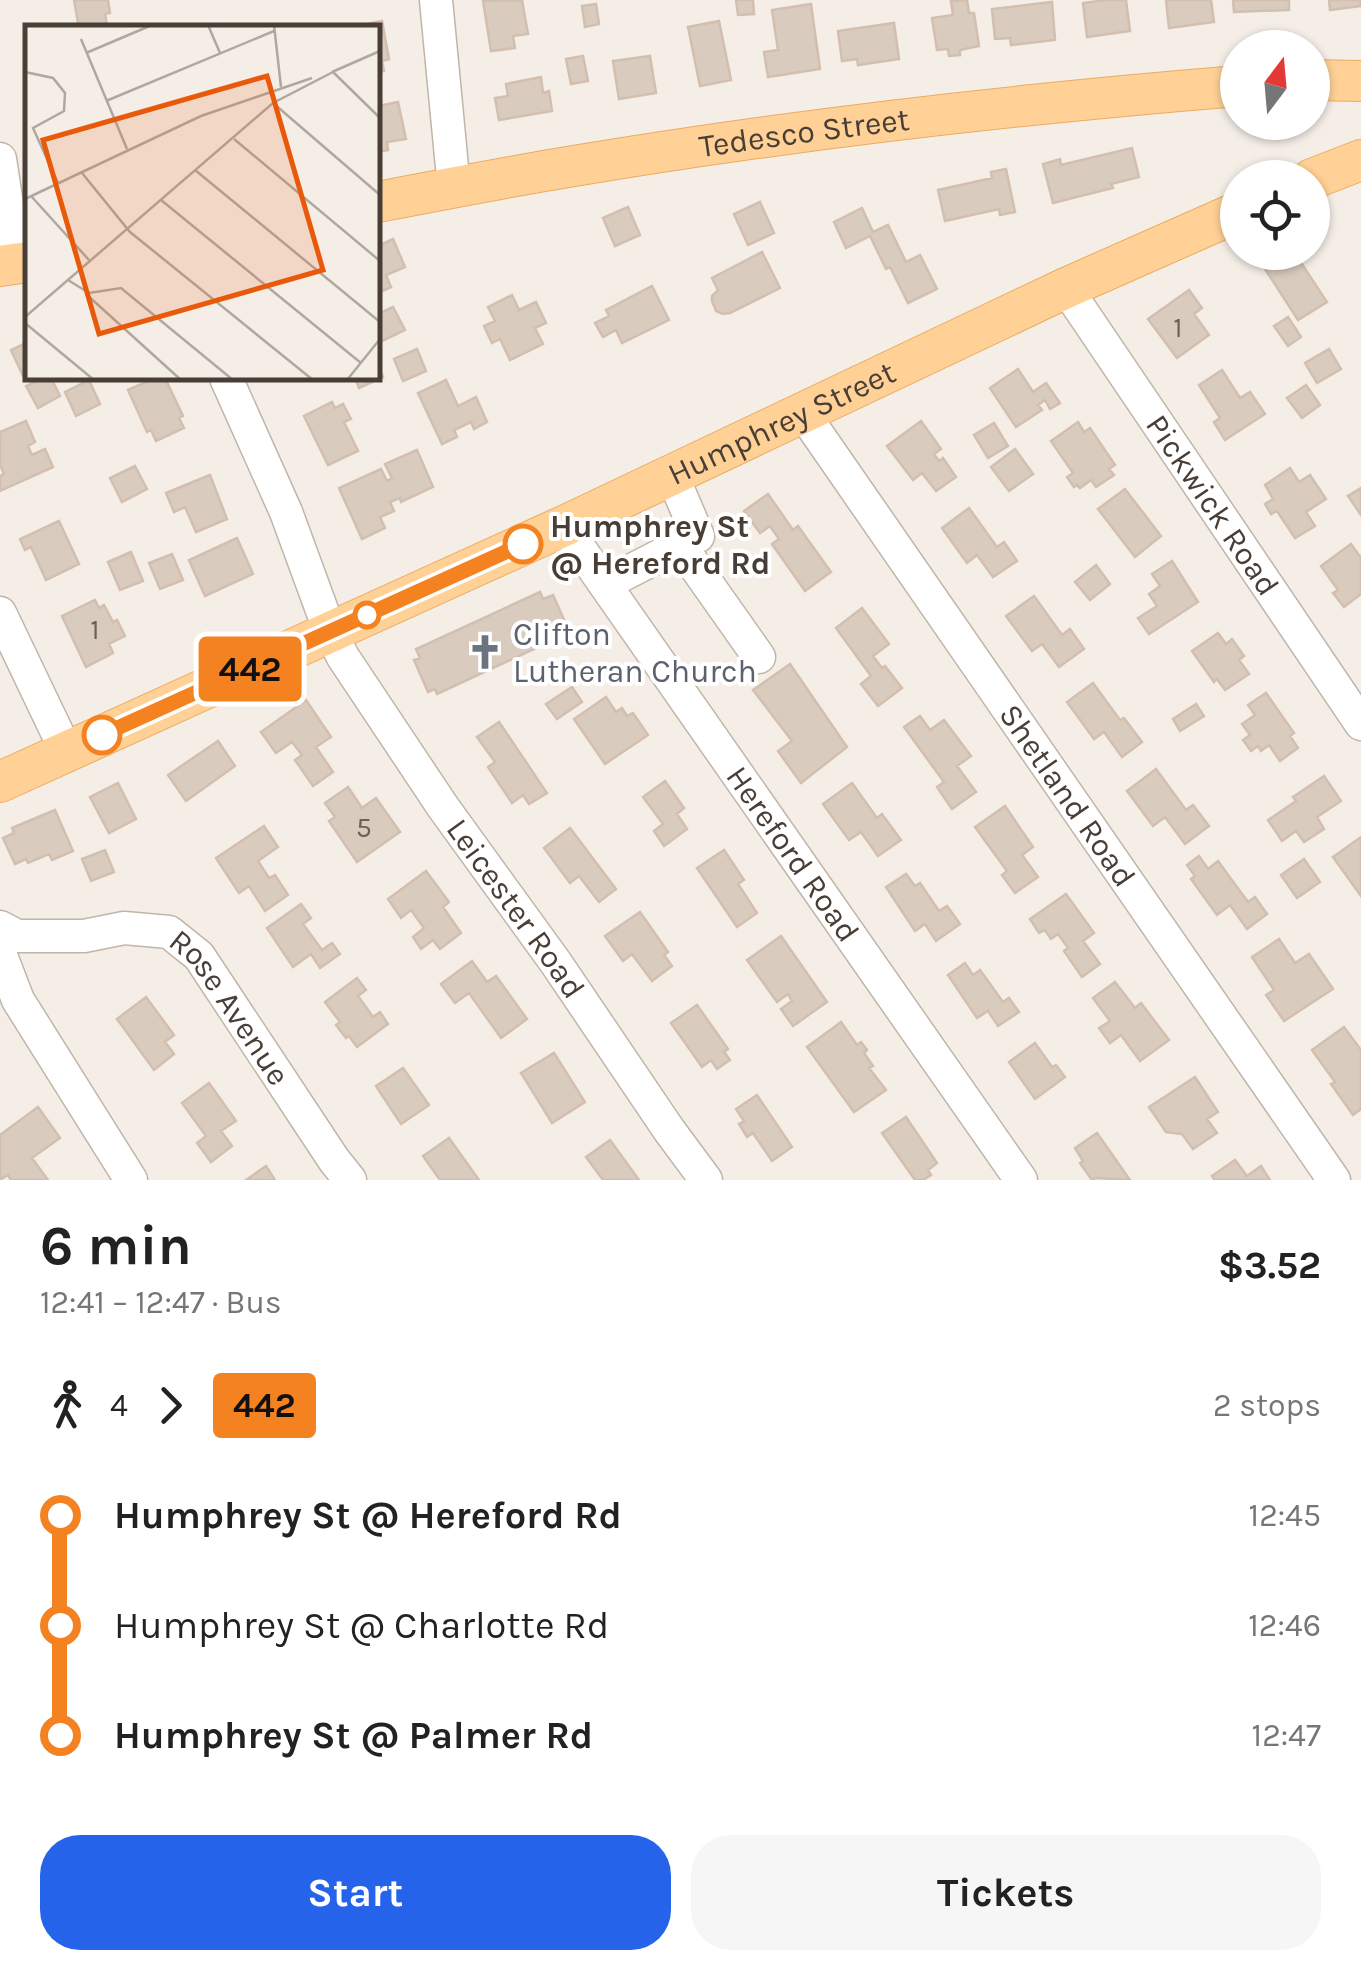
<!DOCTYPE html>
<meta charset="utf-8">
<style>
body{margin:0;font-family:Karla,sans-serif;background:#f6f6f6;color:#222;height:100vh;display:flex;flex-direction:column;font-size:38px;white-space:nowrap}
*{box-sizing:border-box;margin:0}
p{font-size:32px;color:#767676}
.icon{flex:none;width:55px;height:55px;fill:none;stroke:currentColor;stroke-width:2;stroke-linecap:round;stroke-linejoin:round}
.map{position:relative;height:1180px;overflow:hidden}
.panel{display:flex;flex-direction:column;background:#fff;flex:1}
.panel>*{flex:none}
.badge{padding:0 20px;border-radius:8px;font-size:35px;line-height:65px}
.needle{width:65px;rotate:16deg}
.buttons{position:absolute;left:1220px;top:30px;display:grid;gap:20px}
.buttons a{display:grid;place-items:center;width:110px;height:110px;border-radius:50%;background:#fff;box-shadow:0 2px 8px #0004;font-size:50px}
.map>.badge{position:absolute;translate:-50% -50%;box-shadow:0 0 0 5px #fff}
.legs{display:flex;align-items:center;gap:15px;height:110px;padding:0 40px;font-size:32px}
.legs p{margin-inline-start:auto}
.summary{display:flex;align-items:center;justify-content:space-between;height:170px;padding:0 40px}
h1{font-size:55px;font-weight:700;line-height:75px}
.cta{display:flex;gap:20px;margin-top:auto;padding:20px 40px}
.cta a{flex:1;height:115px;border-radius:40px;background:#2563eb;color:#fff;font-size:40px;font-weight:700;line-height:115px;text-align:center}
.cta a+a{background:#f6f6f6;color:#222}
ul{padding:0 40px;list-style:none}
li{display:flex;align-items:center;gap:35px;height:110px;font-size:38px}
li i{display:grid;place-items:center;width:15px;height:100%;margin:0 12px;background:currentColor}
li i::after{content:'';width:25px;height:25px;margin:-12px;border:8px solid;border-radius:50%;background:#fff}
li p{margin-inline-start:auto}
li:first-child i{background:linear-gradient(#0000 50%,currentColor 0)}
li:last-child i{background:linear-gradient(currentColor 50%,#0000 0)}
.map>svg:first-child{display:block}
.building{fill:#dacbbf;stroke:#d2bfaf;stroke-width:2.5}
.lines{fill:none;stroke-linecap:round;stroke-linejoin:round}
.minor-casing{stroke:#c1b5a9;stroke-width:35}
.major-casing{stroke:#ebab5f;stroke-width:42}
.minor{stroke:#fff;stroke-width:32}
.major{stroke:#ffd196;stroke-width:40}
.line-1-casing{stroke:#fff;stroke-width:22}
.line-1{stroke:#f58220;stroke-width:15}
.stop-1-dot{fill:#fff;stroke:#f58220;stroke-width:5}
.labels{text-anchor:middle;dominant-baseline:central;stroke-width:8;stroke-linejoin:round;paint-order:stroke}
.number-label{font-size:28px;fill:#6c6158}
.street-label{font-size:32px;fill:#483e36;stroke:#fff}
.stop-label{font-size:32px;font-weight:bold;fill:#483e36;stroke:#fff;text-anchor:start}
.worship-label{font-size:32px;fill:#5b616d;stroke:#fff;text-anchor:start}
.inset-road{fill:none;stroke:#b0a8a0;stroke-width:2.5}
.view{fill:#e8590c;fill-opacity:0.15;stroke:#e8590c;stroke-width:5}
.inset-edge{fill:none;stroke:#483e36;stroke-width:5}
</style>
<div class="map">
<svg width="1361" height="1180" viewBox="0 0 1361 1180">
<rect width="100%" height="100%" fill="#f5eee7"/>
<!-- building -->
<path class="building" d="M74,0H108L110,13L105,14L107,25L79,28Z
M522,0L528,34L513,36L515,48L491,51L483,1Z
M736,0H753L754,14L738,15Z
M967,0L969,13H974L979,46L960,50V55L949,56L948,49L937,50L932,18L953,15L951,1Z
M1106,0H1126L1130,31L1087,37L1083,3Z
M1166,0H1211L1214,22L1169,28Z
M1233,0H1289V10L1234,12Z
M1329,0H1361V6L1330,10Z
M1052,2L1055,40L1011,45L1010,38L995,39L992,9Z
M596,4L599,24L585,27L582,6Z
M811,4L820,69L768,77L764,52L778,50L772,10Z
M382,21L389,59L382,61L384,71L378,72V28H347Z
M719,21L731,80L700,86L688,27Z
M894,23L899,59L858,65L857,59L842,61L838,31Z
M583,56L588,81L571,84L566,59Z
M650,56L656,93L619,99L613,61Z
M541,77L543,93L549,91L552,111L499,120L495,98L508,96L506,84Z
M398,102L406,139L387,142L388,150L378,152V106Z
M1132,148L1139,177L1111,184L1113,188L1053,203L1043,164L1060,159L1061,165Z
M1006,169L1015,212L1000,215L999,209L945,221L938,190L992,178L991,172Z
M760,202L774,233L748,245L734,214Z
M628,207L640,235L615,246L603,218Z
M862,208L873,232L888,225L906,262L920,255L937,289L908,303L890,267L886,269L870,236L846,248L834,222Z
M393,239L405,267L386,275L391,287L378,293V246Z
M762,252L780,288L730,313L723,314L716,311L712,301V296L718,290L712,278Z
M1266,252H1294L1327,302L1298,320L1258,258Z
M652,286L669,320L622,343L616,330L603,337L595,323L609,316L606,310Z
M1189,290L1202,308L1194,314L1209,335L1177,358L1148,319Z
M512,295L519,310L536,302L546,323L535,328L543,344L510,360L500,339L492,343L484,326L495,321L488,307Z
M393,307L405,330L380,342L378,338V314Z
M1288,317L1301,337L1288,346L1274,326Z
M28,342V374L23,376L11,350Z
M417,349L426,371L403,381L394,359Z
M1329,349L1341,369L1317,383L1305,363Z
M378,364L383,377L359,388L355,378H378Z
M1018,369L1033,392L1046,383L1060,403L1050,409L1045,400L1038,405L1042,410L1016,427L990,388Z
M1222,370L1240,398L1250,392L1265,414L1225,440L1214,422L1220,418L1199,385Z
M43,378H51L60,396L38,408L26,386Z
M155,378H165L183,416L179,418L184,428L156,441L151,430L147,432L128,390Z
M89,380L100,404L76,416L65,392Z
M446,380L458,406L476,397L487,422L474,429L471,422L454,430L457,437L442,444L418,393Z
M1306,385L1320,405L1302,418L1287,398Z
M332,402L335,408L343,404L351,419L344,422L358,451L328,465L304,416Z
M26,421L35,442L28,446L32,455L45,449L53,467L0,491V476L4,474L0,465V432Z
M921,421L941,449L934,454L939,461L943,458L956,477L936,491L922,473L913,480L887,446Z
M1078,422L1084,432L1090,428L1115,465L1109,469L1114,475L1096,487L1091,480L1080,488L1077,485L1074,487L1067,477L1073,473L1051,441Z
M994,423L1008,446L988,458L974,435Z
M1015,449L1033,474L1009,491L991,467Z
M417,450L433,487L401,502L400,498L390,502L394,511L380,517L385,528L362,539L339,488L381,469L387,481L392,478L385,464Z
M135,466L147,489L122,502L110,478Z
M1290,468L1299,482L1310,475L1326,499L1306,512L1315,526L1295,538L1277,511L1271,514L1265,504L1273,499L1265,485Z
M210,475L227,519L196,532L185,507L174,512L166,493Z
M1361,488V515L1348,496Z
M1125,489L1161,536L1135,557L1098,509Z
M768,494L793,530L798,526L831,572L805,591L772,544L779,539L770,526L760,533L744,511Z
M969,508L997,547L1004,542L1017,561L993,577L977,555L967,563L942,528Z
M59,521L79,564L46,580L31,547L25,550L20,539Z
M237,538L253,574L205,596L189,560Z
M1351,544L1361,558V594L1344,607L1333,593L1338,590L1321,566Z
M131,552L143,581L120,590L108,562Z
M172,554L183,580L160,589L149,563Z
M1172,561L1198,602L1149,634L1138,618L1157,606L1149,594L1160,586L1152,574Z
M1096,565L1110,584L1090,600L1075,582Z
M540,592L543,599L553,595L566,624L554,629L558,638L437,694L435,689L428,692L414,660L420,658L416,649Z
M1034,596L1062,635L1070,629L1084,649L1059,667L1042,644L1032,651L1006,616Z
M95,600L99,608L104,605L113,622L117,620L125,636L109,644L113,653L86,667L62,616Z
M862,608L889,644L873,656L882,668L885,666L902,688L878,706L861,684L871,676L836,628Z
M1218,633L1226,644L1232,639L1244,656L1239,660L1249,674L1225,690L1217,679L1214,682L1192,651Z
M790,664L847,747L801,783L778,751L792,741L753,690Z
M1093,683L1120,720L1124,718L1142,742L1122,757L1104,732L1094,739L1067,702Z
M572,687L582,702L557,719L546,704Z
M1266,693L1294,733L1290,736L1298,748L1280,761L1269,745L1261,751L1258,746L1251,751L1243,740L1250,735L1242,724L1255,715L1248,705Z
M606,697L616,712L622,708L627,716L633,713L648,735L605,764L574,719Z
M306,700L331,737L316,747L333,772L313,786L295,760L302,755L292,742L276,753L261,732Z
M1196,704L1204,716L1180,731L1173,719Z
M920,716L930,730L944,720L971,756L957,766L976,792L952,809L937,787L944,782L904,727Z
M499,722L547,793L529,804L523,795L512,803L488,767L495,762L477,737Z
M218,741L235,766L186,801L168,775Z
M1156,769L1186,810L1193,805L1209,826L1185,844L1165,817L1153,826L1127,791Z
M1324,776L1341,801L1317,817L1324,829L1304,842L1296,831L1282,841L1268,820L1296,801L1293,797Z
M665,781L684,808L677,814L687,829L664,846L654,831L663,824L643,797Z
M118,783L136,819L109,833L90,797Z
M852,783L877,818L882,814L901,840L878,856L861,832L849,840L823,804Z
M348,787L362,808L376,798L400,832L357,862L329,821L335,817L325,803Z
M1005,806L1033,847L1022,855L1038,877L1015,893L1002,875L1007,871L975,827Z
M55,810L73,851L52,860L49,854L28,863L26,859L15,864L3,838L14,833L12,828Z
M264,826L278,847L258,861L269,878L275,875L288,895L265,911L249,886L239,893L216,858Z
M570,828L616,889L599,902L579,876L570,883L544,848Z
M1361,837V896L1333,857Z
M105,850L114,872L91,881L82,859Z
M724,850L744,880L738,884L757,913L737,927L697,868Z
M1199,856L1208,869L1218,861L1248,902L1255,897L1267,914L1247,929L1230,905L1217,915L1191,879L1195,876L1187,865Z
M1304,859L1320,882L1297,898L1281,875Z
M426,871L449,902L443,907L461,933L440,949L433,940L421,949L413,937L424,928L411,910L401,918L388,899Z
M906,874L915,886L920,883L939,911L947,906L960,924L936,941L925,924L915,931L886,887Z
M1066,894L1094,933L1083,941L1100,964L1082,977L1064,951L1068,948L1058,934L1051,939L1045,930L1039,933L1030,919Z
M301,904L311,918L303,924L322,950L332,943L340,954L320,968L311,954L293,967L267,928Z
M640,912L668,952L664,955L672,966L652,981L632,954L623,961L605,936Z
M781,936L827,1002L793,1026L781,1009L792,1001L788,994L777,1002L747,960Z
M1279,939L1295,963L1309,954L1333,989L1284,1021L1266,995L1274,990L1252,957Z
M472,961L487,982L496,976L527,1019L501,1038L469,993L455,1003L441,984Z
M965,963L973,975L980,970L1003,1002L1009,998L1019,1012L998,1026L988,1011L977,1018L948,975Z
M357,978L366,990L358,996L373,1017L380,1012L388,1024L357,1047L349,1036L346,1038L336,1025L340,1022L325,1002Z
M1115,982L1135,1008L1141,1003L1169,1040L1140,1061L1121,1035L1110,1043L1099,1028L1110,1021L1093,998Z
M146,997L174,1035L165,1042L174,1054L154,1070L117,1019Z
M697,1005L728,1049L724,1052L730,1060L717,1069L711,1060L702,1067L671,1023Z
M841,1022L857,1045L861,1042L867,1050L864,1053L873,1066L869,1068L886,1090L854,1112L807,1047Z
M1344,1027L1361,1050V1109L1353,1115L1331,1084L1335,1082L1312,1050Z
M1035,1043L1052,1067L1056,1065L1065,1077L1035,1099L1009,1062Z
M554,1053L585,1102L552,1123L521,1073Z
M403,1068L429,1105L401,1124L376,1086Z
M1195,1077L1218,1112L1207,1119L1217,1133L1193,1149L1182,1134L1166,1132L1149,1107Z
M209,1083L236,1121L221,1131L232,1146L211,1162L197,1143L206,1136L182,1103Z
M757,1095L792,1147L772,1161L753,1133L747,1137L739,1124L744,1121L736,1109Z
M38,1107L60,1138L32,1158L48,1180H11L8,1175L0,1180V1135Z
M906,1117L937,1163L928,1170L931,1175L923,1180H915L882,1133Z
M1097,1133L1130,1180L1096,1178L1092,1180L1080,1163L1083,1161L1075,1148Z
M449,1138L479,1180H440L423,1156Z
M610,1140L639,1180H603L586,1157Z
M1235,1160L1247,1176L1261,1166L1270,1180H1215L1212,1176Z
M266,1166L275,1180H246Z"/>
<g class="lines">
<defs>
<g id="minor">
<path d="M436,0L454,188"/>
<path d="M0,159L16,263"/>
<path id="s1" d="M1066,288L1361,724"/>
<path id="s2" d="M226,378L286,512L330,632L343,657L443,807L556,963L669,1130L706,1180"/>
<path id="s3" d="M803,413L1334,1180"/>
<path id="s4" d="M564,526L1021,1180"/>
<path d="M680,545L759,657"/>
<path d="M605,584L698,536L672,475"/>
<path d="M0,613L66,751"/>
<path id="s5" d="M0,927L17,936H84L124,928L169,932L199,956L334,1160L350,1180"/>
<path d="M0,953L18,1000L131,1180"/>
</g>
<g id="major">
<path d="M1312,80L1361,81"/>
<path d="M1312,179L1361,160"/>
<path id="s6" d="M378,202C445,189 512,176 580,165C797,129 1018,104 1238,86"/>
<path d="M0,266L28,262"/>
<path id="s7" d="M0,782L564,526L1066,288L1238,212"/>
</g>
</defs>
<!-- minor casing -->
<use href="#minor" class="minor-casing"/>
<!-- major casing -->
<use href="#major" class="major-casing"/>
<!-- minor -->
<use href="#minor" class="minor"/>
<!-- major -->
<use href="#major" class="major"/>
</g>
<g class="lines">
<defs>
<path id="line-1" d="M102,735L523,544"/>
</defs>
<!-- line-1 casing -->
<use href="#line-1" class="line-1-casing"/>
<!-- line-1 -->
<use href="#line-1" class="line-1"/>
</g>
<!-- icons -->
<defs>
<symbol id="church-bare" viewBox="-9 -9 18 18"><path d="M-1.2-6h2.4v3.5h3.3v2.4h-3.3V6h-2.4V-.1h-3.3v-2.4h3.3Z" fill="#6b7280" stroke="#fff" stroke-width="2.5" paint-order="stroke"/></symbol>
</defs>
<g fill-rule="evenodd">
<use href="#church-bare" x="460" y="627" width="50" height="50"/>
</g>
<!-- markers -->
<g class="stop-1-dot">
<circle cx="523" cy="544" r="18"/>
<circle cx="367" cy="615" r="12"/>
<circle cx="102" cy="735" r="18"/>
</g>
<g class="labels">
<!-- number labels -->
<g class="number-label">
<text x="1178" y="327">1</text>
<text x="95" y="629">1</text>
<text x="364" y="827">5</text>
</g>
<!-- street labels -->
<g class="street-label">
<text stroke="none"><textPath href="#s6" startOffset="432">Tedesco Street</textPath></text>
<text stroke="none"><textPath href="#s7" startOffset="860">Humphrey Street</textPath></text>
<text stroke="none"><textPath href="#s1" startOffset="262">Pickwick Road</textPath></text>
<text stroke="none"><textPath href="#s3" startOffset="465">Shetland Road</textPath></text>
<text stroke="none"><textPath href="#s4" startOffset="400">Hereford Road</textPath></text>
<text stroke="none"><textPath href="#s2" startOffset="608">Leicester Road</textPath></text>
<text stroke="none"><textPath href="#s5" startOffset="270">Rose Avenue</textPath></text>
</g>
<!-- stop labels -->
<g class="stop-label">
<text x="550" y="526">Humphrey St<tspan x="550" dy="37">@ Hereford Rd</tspan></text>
</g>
<!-- worship labels -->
<g class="worship-label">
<text x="513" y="634">Clifton<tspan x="513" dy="37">Lutheran Church</tspan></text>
</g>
</g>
<!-- overview -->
<g transform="translate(25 25)">
<rect width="355" height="355" fill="#f5eee7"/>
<path class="inset-road" d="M183,0L195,28M249,0L256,62M56,14L102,124M61,28L127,0M0,47L28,53L40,68L39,86L8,103L33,158M307,47L355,26M308,47L355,93M81,76L249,6M248,78L355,170M209,114L355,236M170,145L355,297M57,148L105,207L288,355M6,171L64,235M0,174L176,91L287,53M136,175L336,338M43,255L64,268L96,263L208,355M61,269L156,355M0,292L248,78L308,47M0,298L69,355M322,355L355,314"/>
<path class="view" d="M242,51L298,245L74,309L18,115Z"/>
<rect width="355" height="355" class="inset-edge"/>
</g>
</svg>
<div class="buttons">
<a><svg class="needle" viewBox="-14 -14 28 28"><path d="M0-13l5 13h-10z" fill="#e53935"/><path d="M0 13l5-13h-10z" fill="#767676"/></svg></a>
<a><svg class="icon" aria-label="locate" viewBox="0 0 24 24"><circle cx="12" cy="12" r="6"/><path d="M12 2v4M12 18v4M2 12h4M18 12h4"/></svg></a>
</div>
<b class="badge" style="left:250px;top:669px;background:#f58220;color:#111">442</b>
</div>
<section class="panel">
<div class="summary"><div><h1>6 min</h1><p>12:41 – 12:47 · Bus</p></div><b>$3.52</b></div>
<div class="legs"><svg class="icon" aria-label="walk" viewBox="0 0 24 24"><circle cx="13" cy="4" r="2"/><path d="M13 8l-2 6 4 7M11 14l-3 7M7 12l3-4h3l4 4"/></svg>4<svg class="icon" aria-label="forward" viewBox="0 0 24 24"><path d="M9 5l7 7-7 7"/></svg><b class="badge" style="background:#f58220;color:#111">442</b><p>2 stops</p></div>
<ul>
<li><i style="color:#f58220"></i><b>Humphrey St @ Hereford Rd</b><p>12:45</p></li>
<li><i style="color:#f58220"></i><span>Humphrey St @ Charlotte Rd</span><p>12:46</p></li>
<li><i style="color:#f58220"></i><b>Humphrey St @ Palmer Rd</b><p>12:47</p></li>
</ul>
<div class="cta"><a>Start</a><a>Tickets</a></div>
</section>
